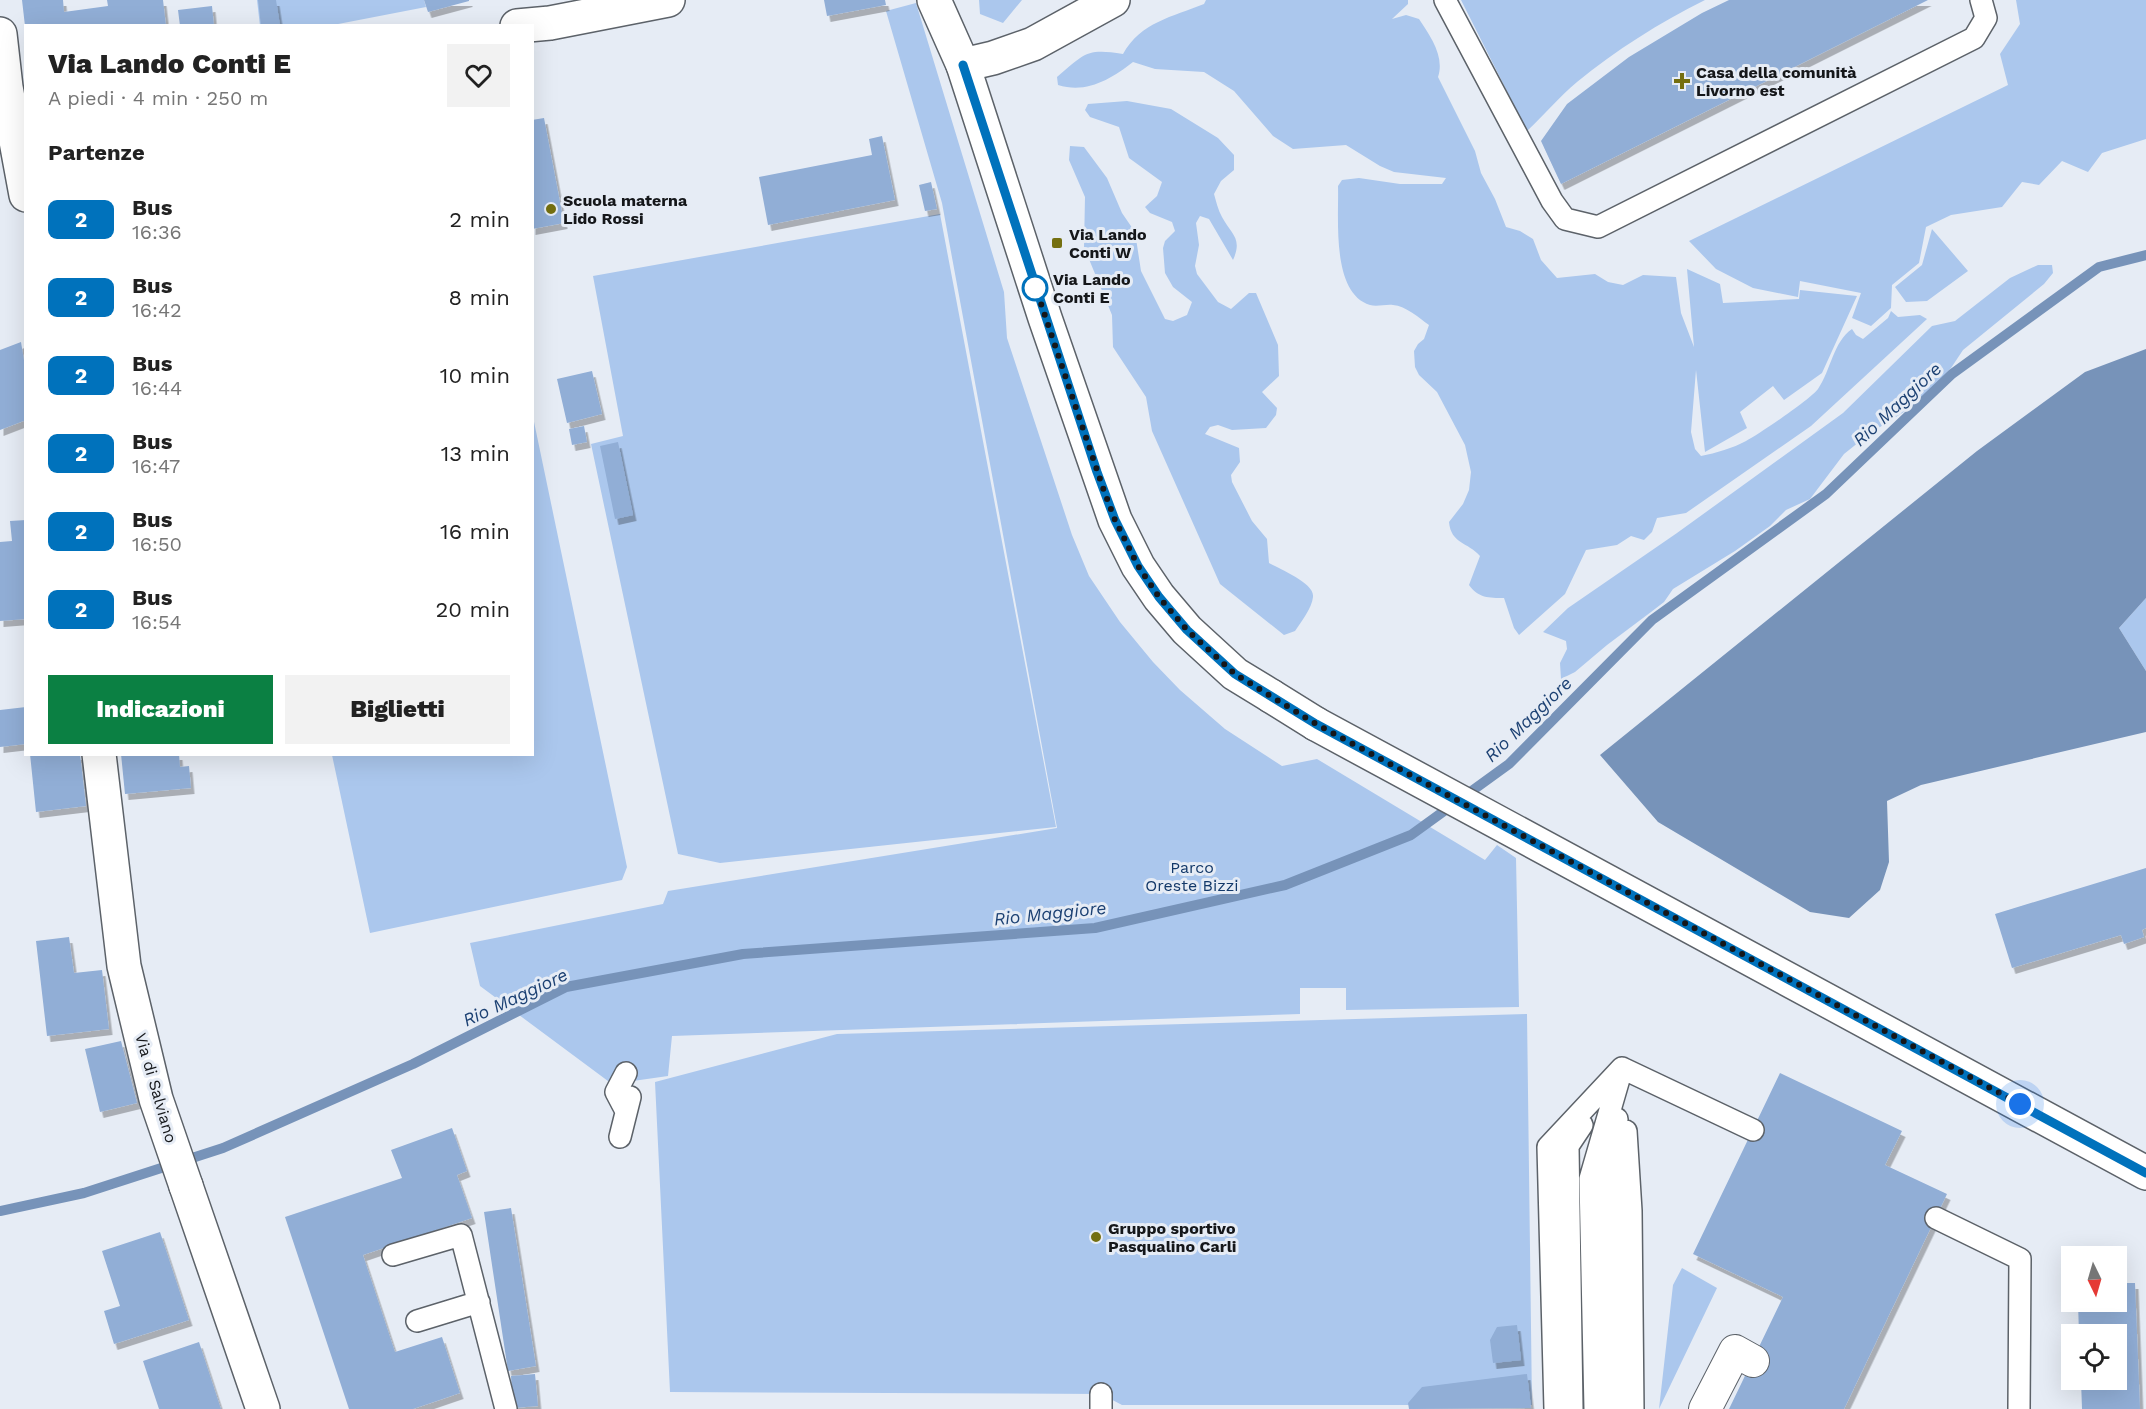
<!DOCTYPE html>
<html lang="it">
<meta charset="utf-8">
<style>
body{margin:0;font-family:"Work Sans",sans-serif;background:#f2f2f2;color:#222;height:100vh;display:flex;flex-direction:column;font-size:22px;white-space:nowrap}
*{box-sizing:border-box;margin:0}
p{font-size:20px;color:#767676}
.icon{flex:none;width:33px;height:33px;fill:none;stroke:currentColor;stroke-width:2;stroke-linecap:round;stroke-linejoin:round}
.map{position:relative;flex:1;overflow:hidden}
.panel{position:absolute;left:24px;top:24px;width:510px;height:732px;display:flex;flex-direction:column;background:#fff;border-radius:0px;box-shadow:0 6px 24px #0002}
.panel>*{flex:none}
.badge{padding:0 12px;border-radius:9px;font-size:21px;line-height:39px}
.needle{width:39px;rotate:175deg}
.tools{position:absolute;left:2061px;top:1246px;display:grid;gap:12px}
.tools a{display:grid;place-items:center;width:66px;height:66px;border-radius:0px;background:#fff;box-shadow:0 6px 24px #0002;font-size:30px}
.you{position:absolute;width:30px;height:30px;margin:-15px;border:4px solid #fff;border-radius:50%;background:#1a73e8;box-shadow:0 0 0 9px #1a73e833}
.map>.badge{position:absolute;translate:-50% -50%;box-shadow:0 0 0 3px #fff}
h2{padding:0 24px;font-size:22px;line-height:54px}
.round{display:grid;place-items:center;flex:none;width:63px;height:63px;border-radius:0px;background:#f2f2f2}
.headline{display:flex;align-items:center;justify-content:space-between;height:102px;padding:0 24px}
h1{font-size:28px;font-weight:800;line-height:45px}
.button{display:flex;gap:12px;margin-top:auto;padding:12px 24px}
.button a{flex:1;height:69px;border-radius:0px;background:#0b8043;color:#fff;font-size:24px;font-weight:800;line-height:69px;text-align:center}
.button a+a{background:#f2f2f2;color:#222}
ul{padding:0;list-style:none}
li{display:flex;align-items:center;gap:18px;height:78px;padding:0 24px}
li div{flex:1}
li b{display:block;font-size:22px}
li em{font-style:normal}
li .badge{min-width:66px;font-weight:700;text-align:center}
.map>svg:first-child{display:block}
.green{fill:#abc7ed}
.water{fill:#7793b9}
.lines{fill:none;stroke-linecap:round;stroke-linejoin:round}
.stream{stroke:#7793b9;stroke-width:10}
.building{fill:#91aed6;filter:url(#shadow)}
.service-casing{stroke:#5c6269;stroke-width:24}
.pedestrian-casing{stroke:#5c6269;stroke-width:34}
.minor-casing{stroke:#5c6269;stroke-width:36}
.tertiary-casing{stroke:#5c6269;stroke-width:36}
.service{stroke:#fff;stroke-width:21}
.pedestrian{stroke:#fff;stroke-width:32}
.minor{stroke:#fff;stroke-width:33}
.tertiary{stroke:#fff;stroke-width:33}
.line-casing{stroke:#fff;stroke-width:14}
.line{stroke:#0072bc;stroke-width:9}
.walk{stroke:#15171a;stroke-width:6;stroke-dasharray:0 10.8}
.poi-dot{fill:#746f10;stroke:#e6ecf5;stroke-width:2}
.stop-dot{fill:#fff;stroke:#0072bc;stroke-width:3}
.labels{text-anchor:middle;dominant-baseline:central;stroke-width:6;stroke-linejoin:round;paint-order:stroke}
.poi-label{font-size:16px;font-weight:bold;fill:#15171a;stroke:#e6ecf5;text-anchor:start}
.stop-label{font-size:16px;font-weight:bold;fill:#15171a;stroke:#e6ecf5;text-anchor:start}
.park-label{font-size:16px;fill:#123869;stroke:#e6ecf5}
.street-label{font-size:16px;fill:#15171a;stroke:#e6ecf5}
.water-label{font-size:18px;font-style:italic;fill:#1c4173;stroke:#e6ecf5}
</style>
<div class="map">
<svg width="2146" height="1409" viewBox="0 0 2146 1409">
<defs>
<filter id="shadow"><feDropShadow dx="3.5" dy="6" stdDeviation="0" flood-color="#0004"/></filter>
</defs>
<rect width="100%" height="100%" fill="#e6ecf5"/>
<!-- green -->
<path class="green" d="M257,0H424L426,7L333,25L260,26Z
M979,0H1022L1003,23L980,14Z
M1206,0H1408V4L1392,19L1406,15L1419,19C1430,36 1445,56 1438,77L1475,151L1481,173L1495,199L1506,227L1520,231L1533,239L1541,260L1557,278L1595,274L1608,282L1623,285L1643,275L1676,277L1681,313L1694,347L1687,269L1720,284L1723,303L1799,299L1800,290L1857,296L1822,373L1784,400L1773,386L1740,412L1747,428L1705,452L1696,370L1691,432L1695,449L1701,456C1716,453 1733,448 1746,441C1758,435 1812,398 1818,389C1831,370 1833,342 1852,329L1856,335L1863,339L1888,318L1891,311L1898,317L1920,315L1927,319L1811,426L1686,513L1657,518L1652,532L1644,540L1631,536L1617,545L1586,550L1565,594L1519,635L1514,628L1504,598C1489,598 1478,598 1469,585L1480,556C1468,542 1451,544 1449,522L1463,504L1469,490L1471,472L1465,445L1437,392L1419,375L1415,367L1414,351L1418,344L1424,339L1429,325C1419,318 1406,306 1393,305C1386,304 1377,307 1370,305C1331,293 1339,219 1338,186L1342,180L1359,178L1400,184H1442L1446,178L1394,172L1380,166L1346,145L1293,149L1273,136L1234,91L1204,72L1155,69L1133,62C1111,79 1087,94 1058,85L1057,77C1085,54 1085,48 1123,54C1141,22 1172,17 1204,4Z
M1461,0H1705C1659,23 1616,50 1577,82C1559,97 1544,115 1527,131Z
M2016,0H2146V139L2102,153L2088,172L2062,161L2039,185L2022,182L2002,207L1951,215L1926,227L1919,263L1892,285L1891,308L1871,326L1852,318L1861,293L1800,281L1798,297L1753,288L1716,269L1689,241L2008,85L2000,54L2020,24Z
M916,3L1004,292L1007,338L1072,535L1089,576L1120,622L1153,662L1180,690L1225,729L1282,766L1317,759L1485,860L1497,845L1516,858L1519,1007L1346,1010V988H1300V1014L672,1036L668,1076L612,1084L480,986L470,943L663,904L668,891L1057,828L942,203L886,11Z
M1127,101L1171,109L1218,138L1234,155V170L1221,181L1214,194C1216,201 1218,210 1222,217C1231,234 1243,238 1233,260L1209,219L1200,216L1196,223L1199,245L1195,266L1197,274L1218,302L1231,309L1249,293H1256L1278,345L1279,376L1262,392L1277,408L1276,415L1266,428L1232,430L1218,425L1210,427L1205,434L1239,448L1240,462L1231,475L1232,482L1252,521L1267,539L1269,563C1279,569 1315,583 1313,597C1312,608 1301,622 1295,631L1284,635L1220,584L1152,431L1146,397L1113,347L1112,315L1084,247L1085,197L1069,160L1070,146L1084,147L1107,178L1122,213L1135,232L1141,271L1165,319L1173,321L1187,315L1192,302L1173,287L1165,273L1163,248L1165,241L1175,231L1172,222L1150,213L1145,207L1157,196L1162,182L1129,158L1119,127L1090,117L1085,110L1088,104Z
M940,214L1056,827L720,863L678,854L591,444L623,436L593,276Z
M1932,229L1968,271L1927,301L1906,302L1895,287L1922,265Z
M2038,265H2052L2053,273L2044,284L1963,350L1951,368L1918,403L1869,434L1844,454L1810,499L1786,510L1770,526L1735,551L1673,589L1664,602L1651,612L1607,645L1575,672L1561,679L1560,663L1567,649L1566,641L1543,632L1568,608L1677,533L1843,413L1932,326L1955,321L2010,278Z
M533,417L627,867L622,880L370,933L332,755L532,754Z
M2146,598V671L2119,628Z
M1527,1014L1532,1405H1122L1101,1394L670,1392L655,1082L837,1034Z
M1682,1268L1717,1288L1659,1409L1673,1285Z"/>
<!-- water -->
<path class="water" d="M2146,349V598L2119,628L2146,671V732L1921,785L1887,801L1889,862L1880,890L1849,918L1810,912L1658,822L1600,755L1977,451L2085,372Z"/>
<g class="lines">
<!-- stream -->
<path class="stream" d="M0,1211L84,1193L223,1148L413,1064L566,987L743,954L1095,928L1285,885L1411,835L1509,764L1652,620L1826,494L1952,374L2099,267L2146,255"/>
</g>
<!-- building -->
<path class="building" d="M22,0H63L64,12L108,6L107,0H163L166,26H25Z
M258,0H276L280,26H261Z
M424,0H469V1L428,12Z
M824,0H885L886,5L827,16Z
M1729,0H1928L1561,184L1541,141L1567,104L1629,57L1702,13Z
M212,6L214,26H180L178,10Z
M544,118L564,223L532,229V120Z
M882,136L895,200L768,225L759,177L872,155L869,139Z
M931,182L937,209L925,211L919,185Z
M21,342L26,373V420L0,430V350Z
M592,371L602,414L567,423L557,379Z
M584,426L587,442L572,445L569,429Z
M618,442L633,515L615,519L600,446Z
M26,520V619L0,621V542L12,541L10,521Z
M26,707V744L0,747V710Z
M30,754H80L86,806L36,812Z
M121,754H179L180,767L189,766L191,788L125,794Z
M2146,868V928L2142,930L2144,937L2124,944L2121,935L2012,968L1995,914Z
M69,937L74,973L102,970L109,1029L47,1036L36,941Z
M121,1041L137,1103L100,1112L85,1049Z
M1780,1073L1902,1131L1885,1165L1947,1194L1844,1409H1729L1783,1297L1693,1254Z
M452,1128L467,1171L457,1175L472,1218L363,1255L395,1352L442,1337L460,1393L413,1409H349L285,1217L402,1178L391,1150Z
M511,1208L536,1366L508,1371L484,1212Z
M160,1232L189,1320L114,1344L104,1311L120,1306L102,1251Z
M2116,1283H2135L2140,1409H2082L2081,1380H2116V1335H2079L2078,1302H2116Z
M1517,1325L1521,1360L1493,1363L1490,1340L1497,1327Z
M199,1342L221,1409H159L143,1361Z
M535,1374L538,1406L513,1408L511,1376Z
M1527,1374L1531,1408L1409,1409L1408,1403L1422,1387Z"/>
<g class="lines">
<defs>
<path id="service" d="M1445,0L1552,201L1565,219L1598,227L1974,38L1986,18L1981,0
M1622,1068L1753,1130
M626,1073L616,1092L626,1111
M1626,1131L1631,1211L1633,1409
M620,1137L630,1097
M1936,1218L2020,1259L2019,1409
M393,1255L461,1235L506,1409
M417,1321L479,1302
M1101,1409V1394
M1555,1409L1548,1147L1622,1068
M1572,1409L1568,1146L1582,1125
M1595,1409L1590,1179L1621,1072
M1614,1409L1611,1180L1617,1119"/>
<path id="pedestrian" d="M1705,1409L1735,1351L1753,1361"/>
<path id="minor" d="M517,26L550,23L668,0
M0,34L6,87L26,195
M963,65L993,58L1033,44L1113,0
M1271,696L1316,724
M99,754L124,966L156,1099L186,1186"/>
<path id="tertiary" d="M934,0L963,65L1045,318L1115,520L1138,566L1159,597L1187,630L1235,674L1271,696
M1316,724L2146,1173
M186,1186L263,1409"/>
</defs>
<!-- service casing -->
<use href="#service" class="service-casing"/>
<!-- pedestrian casing -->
<use href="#pedestrian" class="pedestrian-casing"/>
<!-- minor casing -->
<use href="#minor" class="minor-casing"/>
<!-- tertiary casing -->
<use href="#tertiary" class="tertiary-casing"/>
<!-- service -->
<use href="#service" class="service"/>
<!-- pedestrian -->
<use href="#pedestrian" class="pedestrian"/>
<!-- minor -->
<use href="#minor" class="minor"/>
<!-- tertiary -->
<use href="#tertiary" class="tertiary"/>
</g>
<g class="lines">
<defs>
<path id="line" d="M963,65L1097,472L1115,520L1138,566L1159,597L1187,630L1235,674L1316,724L2146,1173"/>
</defs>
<!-- line casing -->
<use href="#line" class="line-casing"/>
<!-- line -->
<use href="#line" class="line"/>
<!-- walk -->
<path class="walk" d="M1035,288V286L1103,488L1115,520L1138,566L1159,597L1187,630L1235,674L1316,724L2020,1104"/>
</g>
<!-- markers -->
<g class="poi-dot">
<path d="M1679 72h6v6h6v6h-6v6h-6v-6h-6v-6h6z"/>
<circle cx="551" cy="209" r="6"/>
<rect x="1051" y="237" width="12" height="12" rx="3"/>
<circle cx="1096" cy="1237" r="6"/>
</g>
<circle class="stop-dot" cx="1035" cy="288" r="12"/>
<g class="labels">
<!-- poi labels -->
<g class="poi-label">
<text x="1696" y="72">Casa della comunità<tspan x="1696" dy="18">Livorno est</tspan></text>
<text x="563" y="200">Scuola materna<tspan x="563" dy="18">Lido Rossi</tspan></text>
<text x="1069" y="234">Via Lando<tspan x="1069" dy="18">Conti W</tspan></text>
<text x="1108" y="1228">Gruppo sportivo<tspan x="1108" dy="18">Pasqualino Carli</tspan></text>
</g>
<!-- stop labels -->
<g class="stop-label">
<text x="1053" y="279">Via Lando<tspan x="1053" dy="18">Conti E</tspan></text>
</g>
<!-- park labels -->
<g class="park-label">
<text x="1192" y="867">Parco<tspan x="1192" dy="18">Oreste Bizzi</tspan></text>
</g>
<!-- street labels -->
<g class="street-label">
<text transform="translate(156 1088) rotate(74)">Via di Salviano</text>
</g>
<!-- water labels -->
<g class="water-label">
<text transform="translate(1897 404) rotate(-43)">Rio Maggiore</text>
<text transform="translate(1528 719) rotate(-44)">Rio Maggiore</text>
<text transform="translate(1050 913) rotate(-6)">Rio Maggiore</text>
<text transform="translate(515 997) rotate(-25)">Rio Maggiore</text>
</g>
</g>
</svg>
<div class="tools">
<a><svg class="needle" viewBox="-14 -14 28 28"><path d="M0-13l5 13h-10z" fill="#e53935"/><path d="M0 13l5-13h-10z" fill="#767676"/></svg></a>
<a><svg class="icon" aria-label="locate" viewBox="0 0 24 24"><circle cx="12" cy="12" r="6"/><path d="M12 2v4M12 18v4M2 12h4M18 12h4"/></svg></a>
</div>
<div class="you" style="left:2020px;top:1104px"></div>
<section class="panel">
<div class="headline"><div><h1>Via Lando Conti E</h1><p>A piedi · 4 min · 250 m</p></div><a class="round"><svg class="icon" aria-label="heart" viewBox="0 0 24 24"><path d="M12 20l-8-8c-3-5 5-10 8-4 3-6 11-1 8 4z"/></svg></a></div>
<h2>Partenze</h2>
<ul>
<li><span class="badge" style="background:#0072bc;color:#fff">2</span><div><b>Bus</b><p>16:36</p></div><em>2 min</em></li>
<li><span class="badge" style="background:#0072bc;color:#fff">2</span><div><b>Bus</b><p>16:42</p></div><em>8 min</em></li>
<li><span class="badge" style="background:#0072bc;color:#fff">2</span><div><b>Bus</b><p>16:44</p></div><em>10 min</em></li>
<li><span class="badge" style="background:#0072bc;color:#fff">2</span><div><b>Bus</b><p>16:47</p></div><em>13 min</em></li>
<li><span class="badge" style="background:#0072bc;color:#fff">2</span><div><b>Bus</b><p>16:50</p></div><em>16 min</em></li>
<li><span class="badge" style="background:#0072bc;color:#fff">2</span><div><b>Bus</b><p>16:54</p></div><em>20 min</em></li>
</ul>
<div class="button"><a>Indicazioni</a><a>Biglietti</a></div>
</section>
</div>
